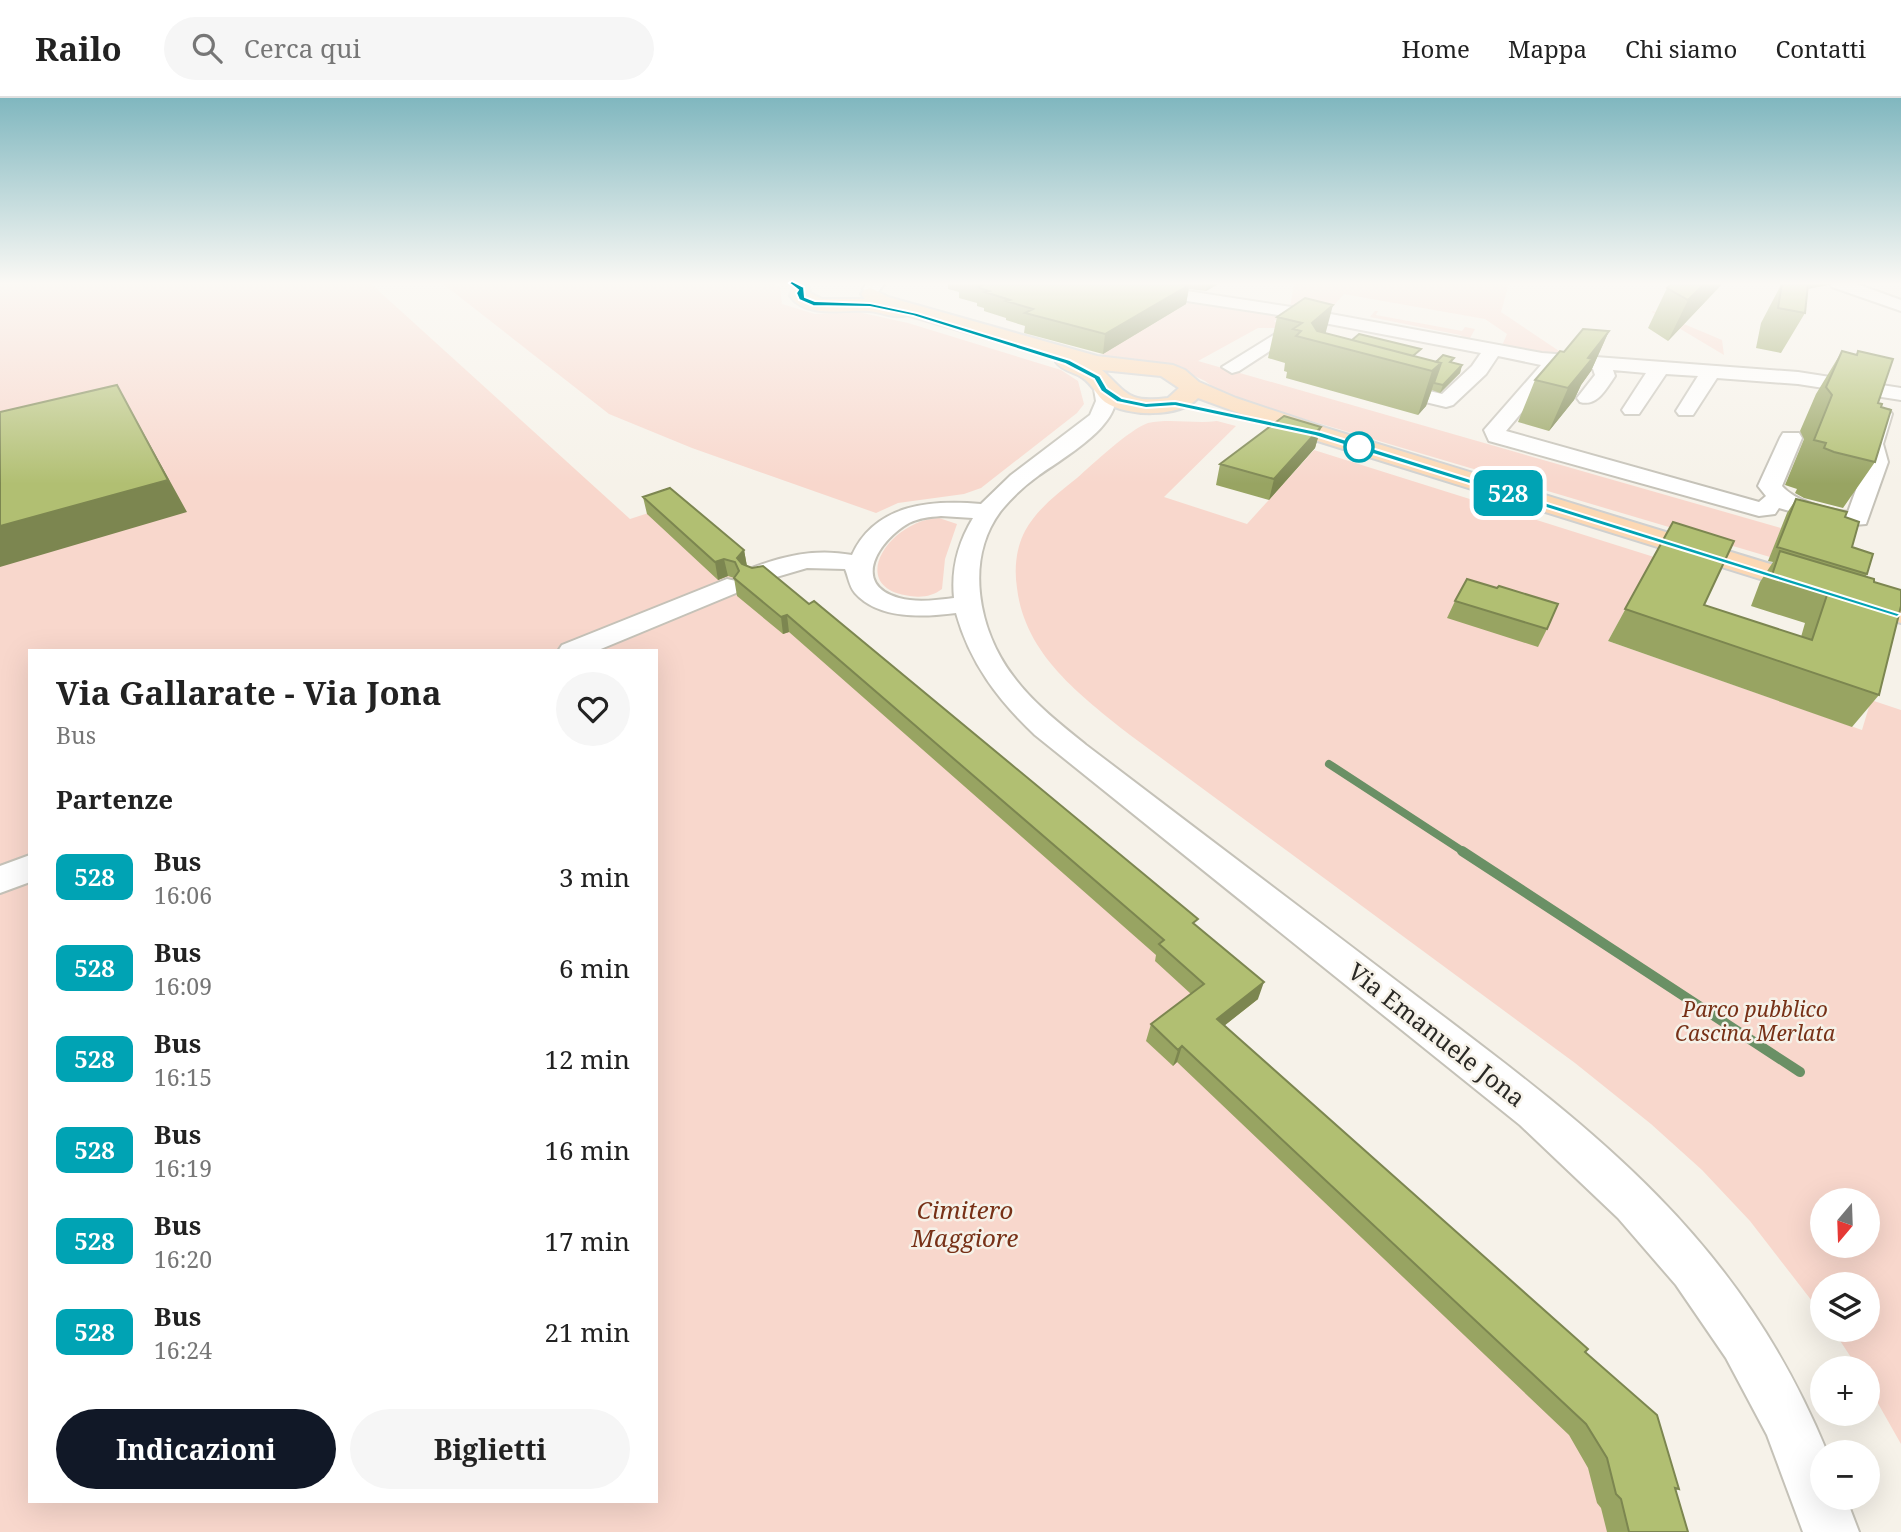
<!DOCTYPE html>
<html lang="it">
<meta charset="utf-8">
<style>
body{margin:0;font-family:"Noto Serif",serif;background:#f6f6f6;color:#222;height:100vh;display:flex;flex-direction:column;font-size:26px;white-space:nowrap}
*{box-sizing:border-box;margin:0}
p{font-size:23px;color:#767676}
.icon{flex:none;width:38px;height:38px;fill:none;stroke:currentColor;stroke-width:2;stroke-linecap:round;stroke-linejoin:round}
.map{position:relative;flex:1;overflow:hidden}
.details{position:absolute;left:28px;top:551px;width:630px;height:854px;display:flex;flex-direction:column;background:#fff;border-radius:0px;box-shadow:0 7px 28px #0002}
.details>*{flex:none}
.badge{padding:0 14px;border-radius:10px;font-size:24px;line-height:46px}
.needle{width:46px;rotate:199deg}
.controls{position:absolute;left:1810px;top:1090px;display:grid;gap:14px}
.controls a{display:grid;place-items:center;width:70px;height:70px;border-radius:50%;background:#fff;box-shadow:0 7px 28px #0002;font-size:35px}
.map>.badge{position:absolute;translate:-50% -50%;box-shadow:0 0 0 4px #fff}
h2{padding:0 28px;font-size:26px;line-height:63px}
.round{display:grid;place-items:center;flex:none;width:74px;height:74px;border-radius:37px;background:#f6f6f6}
.overview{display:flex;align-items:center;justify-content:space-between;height:119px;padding:0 28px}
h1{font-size:33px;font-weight:700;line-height:52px}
.cta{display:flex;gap:14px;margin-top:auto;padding:14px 28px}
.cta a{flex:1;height:80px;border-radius:42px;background:#111827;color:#fff;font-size:28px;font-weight:700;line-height:80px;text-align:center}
.cta a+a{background:#f6f6f6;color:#222}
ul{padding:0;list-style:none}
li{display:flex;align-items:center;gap:21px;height:91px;padding:0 28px}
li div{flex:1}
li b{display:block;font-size:26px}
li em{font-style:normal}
li .badge{min-width:77px;font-weight:700;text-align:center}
header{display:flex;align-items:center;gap:42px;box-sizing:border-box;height:98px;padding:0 35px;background:#fff;border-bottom:2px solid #e0e0e0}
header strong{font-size:33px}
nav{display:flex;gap:38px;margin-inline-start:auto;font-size:24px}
.search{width:490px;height:63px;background:#f6f6f6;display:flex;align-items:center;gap:18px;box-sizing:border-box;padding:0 24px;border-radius:38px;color:#767676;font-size:26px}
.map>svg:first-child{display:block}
.green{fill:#f8d7cc;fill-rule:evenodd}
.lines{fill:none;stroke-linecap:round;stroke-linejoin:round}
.stream-far1{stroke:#6a9065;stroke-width:8}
.stream{stroke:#6a9065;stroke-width:10}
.minor-casing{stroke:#c5c2b8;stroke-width:4}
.major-casing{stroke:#d0d0cf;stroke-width:4}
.minor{fill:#fff;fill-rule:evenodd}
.major{fill:#fcd8b4;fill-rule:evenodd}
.wall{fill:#98a462}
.shaded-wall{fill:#7c8650}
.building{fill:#b1bf72;stroke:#7c8650;stroke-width:2}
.line{fill:#00a3b4;stroke:#fff;stroke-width:2}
.stop-dot{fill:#fff;stroke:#00a3b4;stroke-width:3.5}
.labels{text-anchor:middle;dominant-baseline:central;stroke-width:5;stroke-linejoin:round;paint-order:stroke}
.park-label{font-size:21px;font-style:italic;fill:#773117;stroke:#f6f2e9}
.near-street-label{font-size:24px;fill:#2a2925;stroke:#f6f2e9}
.near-park-label{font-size:24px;font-style:italic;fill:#773117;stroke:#f6f2e9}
</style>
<header>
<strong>Railo</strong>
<div class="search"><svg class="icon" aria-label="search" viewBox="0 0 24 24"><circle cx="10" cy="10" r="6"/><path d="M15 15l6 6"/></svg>Cerca qui</div>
<nav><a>Home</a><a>Mappa</a><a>Chi siamo</a><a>Contatti</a></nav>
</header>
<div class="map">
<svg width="1901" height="1434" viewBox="0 0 1901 1434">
<rect width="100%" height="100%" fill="#f6f2e9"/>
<!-- green -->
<path class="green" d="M0,185H370L630,421L673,407L1258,901L1212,937L1664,1434H0ZM30,553H656V1404H30Z
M442,185H773L780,190L782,206L815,216L858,214L908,225L1061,272L1078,283L1084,306L1077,315L981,390L964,396L898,405L876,415L692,350L609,316Z
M1294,185H1509L1501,214L1568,259L1501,250L1507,236L1485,221L1349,197L1344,196L1325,217L1290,210Z
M1189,204L1281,219L1274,223L1283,230H1258L1198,263L1781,430L1770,459L1224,297L1205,283L1180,271L1164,266L1101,257Z
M1375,213H1378L1376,217L1462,233L1465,229L1475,231L1469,242L1460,237L1370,219Z
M1653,213L1722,242L1724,257L1652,214Z
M1217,323L1236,328L1164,399L1247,426L1314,352L1654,459L1608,543L1862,632L1871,602L1901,612V1346L1867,1286V1270H1858L1833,1232H1867V1186H1822V1216L1750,1123L1702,1072L1651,1026L1575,965L1130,637C1081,598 1025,557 1017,490C1014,471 1016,450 1025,433C1037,411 1058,395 1077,380C1093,366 1130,331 1148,325C1170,320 1195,326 1217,323ZM1822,1102H1867V1148H1822Z
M939,420L957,426L945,461L942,491C933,498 922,500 910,498C845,490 889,422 939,420Z"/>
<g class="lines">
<!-- stream-far1 -->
<path class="stream-far1" d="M1329,666L1464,754"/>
<!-- stream -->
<path class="stream" d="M1462,753L1800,974"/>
<defs>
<path id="minor" d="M867,185H885L877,195L871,196L863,191Z
M1094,185H1135L1298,210L1542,255L1798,274L1901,290V302L1798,286L1717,280L1693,317H1679L1676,313L1698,278L1666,276L1639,316H1625L1622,312L1646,275L1613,272L1615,278C1606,291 1597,309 1580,304L1577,300L1595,277L1593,271L1561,268L1506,333L1759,404L1766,398L1758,388L1780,340L1783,335H1799L1802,340L1782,388C1795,403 1827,412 1848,414L1866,364L1861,346L1875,312H1889L1892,316L1883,346L1888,364L1866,426L1842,428L1779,410L1775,416L1759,418L1489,343L1484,332L1541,267L1498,258L1486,276L1453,307L1446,309L1380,293L1377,289L1380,285L1387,283L1442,296L1472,268L1481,255L1298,220L1102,190Z
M1830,185H1854L1901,202V213L1832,189Z
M1293,225L1299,226L1302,230L1299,234L1239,273L1232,275L1222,269Z
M1104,285L1111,287C1134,321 1061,361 1038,378C1024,388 1011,400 1000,414C964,463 979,533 1013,578C1033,605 1060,626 1086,647C1190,726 1294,805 1398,884C1584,1025 1735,1131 1827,1354H1822V1400H1846L1859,1434H1803L1767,1337L1726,1260L1676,1187L1618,1120L1520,1027L1035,637C998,602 970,565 956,515C924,519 879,522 855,495C849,488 848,477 845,471L807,470L756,485L747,482L743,477L747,472C781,458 815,450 852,457C876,405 932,402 981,406L1011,377L1090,317L1096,303L1094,291L1097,287ZM941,418L973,420C958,445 951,470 954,500C936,502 917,505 899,500C850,486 879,442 909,425C919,420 929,419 941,418Z
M727,481L736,483L740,489L736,495L596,553H558L562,547Z
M30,757V784L0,795V768Z"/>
<path id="major" d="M801,185L808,187L810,195L822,201H865L861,196L864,192L871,190L888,199L1097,258L1173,267L1185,272L1199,284L1236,300L1326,330L1901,506V525L1308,340L1198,300C1179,320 1127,319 1105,304C1097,298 1093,287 1083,280C1075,274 1062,273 1056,264L1058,261L907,217C894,221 882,214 869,213C844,211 807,221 790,198L794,187ZM1102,272L1161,278L1179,290L1168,300C1128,305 1128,296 1102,272Z"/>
</defs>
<!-- minor casing -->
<use href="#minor" class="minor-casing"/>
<!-- major casing -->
<use href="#major" class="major-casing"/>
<!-- minor -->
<use href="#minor" class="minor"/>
<!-- major -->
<use href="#major" class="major"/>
</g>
<!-- wall -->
<path class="wall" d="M948,185H1220L1206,193L1189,191L1186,206L1103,256L1024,235L1025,228L1006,222V220L984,213V210L977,208V205L959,200V194L948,191Z
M1672,185H1723L1668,243L1648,230L1667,190Z
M1782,185H1829L1828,187L1808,191L1805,215L1781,255L1756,250L1761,225Z
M1305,200L1326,235L1436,264H1452L1462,267L1460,275L1440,295L1432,292L1426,308L1418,317L1286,280L1287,274L1284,273L1285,265L1268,260L1277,219Z
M1609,233L1591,273L1581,287L1574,302L1549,333L1518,324L1535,282L1564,254Z
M1842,253L1878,305L1875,364L1843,410L1804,400L1795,395L1797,391L1785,387L1804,341L1800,333L1816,296Z
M1321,329L1315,350L1269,402L1216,387L1220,366Z
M643,399L744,452L747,468L1196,828L1258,901L1224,928L1585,1254L1679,1391L1675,1392L1688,1434H1607L1601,1410L1597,1405L1588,1370L1569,1337L1177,964L1173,968L1146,943L1151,926L1191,896L1155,863L1156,857L789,534L783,536L737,498L734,480L728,478L718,482L647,416Z
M1796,401L1845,419L1852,449L1867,476L1866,478L1874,484L1879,597L1852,629L1608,543L1673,424L1704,507L1801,539L1805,525L1751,508L1760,484L1773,464L1768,463L1787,415Z
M1497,490L1547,531L1538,549L1447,520L1455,503Z"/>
<!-- shaded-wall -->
<path class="shaded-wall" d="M1208,185H1220L1206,193Z
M1705,185H1723L1668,243L1688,202Z
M1798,185H1829L1828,187L1794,193Z
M1189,187L1186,206L1103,256L1105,236Z
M1333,207L1323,245L1312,225Z
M1609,233L1591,273L1581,287L1574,302L1549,333L1568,290L1588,260Z
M1441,265L1426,308L1418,317L1432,273Z
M1462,267L1460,275L1440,295L1443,287Z
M117,287L187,414L0,469V428Z
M1321,329L1315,350L1269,402L1274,381Z
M744,452L747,469L740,477L737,460Z
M724,461L728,478L718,482L715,464Z
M787,517L789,534L783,536L781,519Z
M1264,884L1258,901L1211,938L1217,921Z
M1182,948L1177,964L1173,968L1178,952Z"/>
<!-- building -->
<path class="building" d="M972,185H1176L1189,187L1105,236L1025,215L1033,211L1006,203L1010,202L985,194L989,193L977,189L982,187Z
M1672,185H1705L1688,202L1667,190Z
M1782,185L1808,186L1805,215L1778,210Z
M1305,200L1333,207L1312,225L1317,233L1441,265L1432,273L1296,238L1301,233L1293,231L1302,225L1277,219Z
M1583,231L1609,233L1588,260L1592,261L1568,290L1535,282L1560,253L1564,254Z
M1359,236L1421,251L1413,258L1352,242Z
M1842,253L1857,257L1858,253L1893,261L1878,305L1882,306L1881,309L1891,312L1875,364L1834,354L1824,350L1826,345L1814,342L1832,297L1826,289Z
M1443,257L1454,260L1450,264L1462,267L1443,287L1434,285L1441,265L1436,264Z
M117,287L168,382L0,428V314Z
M1284,318L1321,329L1274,381L1220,366Z
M670,390L744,452L737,460L742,466L752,470L763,468L809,506L814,503L1198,821L1193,825L1264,884L1217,921L1588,1251L1585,1254L1657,1317L1679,1391L1675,1390L1688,1434H1629L1621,1401L1616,1396L1607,1360L1586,1326L1182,948L1178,952L1151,926L1204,886L1159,846L1164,842L787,517L781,519L734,480L739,473L735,464L724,461L715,464L643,399Z
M1796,401L1847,414L1845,419L1859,424L1852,449L1873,456L1867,476L1777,449Z
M1673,424L1734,443L1704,507L1812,542L1828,494L1772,477L1780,453L1874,481V484L1901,492V508L1879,597L1625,511Z
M1467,481L1497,490L1499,488L1558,506L1547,531L1455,503Z"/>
<!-- sky -->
<linearGradient id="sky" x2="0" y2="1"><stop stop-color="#80b7bf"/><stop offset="0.48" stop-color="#fbf9f5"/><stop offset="1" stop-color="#fbf9f5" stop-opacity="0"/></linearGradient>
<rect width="1901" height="386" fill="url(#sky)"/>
<!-- line -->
<path class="line" d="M792,183L804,189L805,199L815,203L870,205L917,215L1070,262L1100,278L1107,290L1122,300L1146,305L1175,303L1321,334L1901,516L1897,519L1315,338L1175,308L1146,310L1117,304L1101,293L1094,281L1065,266L913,218L870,209L813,208L799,202L796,195L798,192L789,185Z"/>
<!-- markers -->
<circle class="stop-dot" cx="1359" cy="349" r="14"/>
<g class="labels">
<!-- park labels -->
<g class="park-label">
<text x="1755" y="911">Parco pubblico<tspan x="1755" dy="24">Cascina Merlata</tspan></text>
</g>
<!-- near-street labels -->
<g class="near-street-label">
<text transform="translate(1437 936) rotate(38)">Via Emanuele Jona</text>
</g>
<!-- near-park labels -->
<g class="near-park-label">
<text x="965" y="1111">Cimitero<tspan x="965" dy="28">Maggiore</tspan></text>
</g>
</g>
</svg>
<div class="controls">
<a><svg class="needle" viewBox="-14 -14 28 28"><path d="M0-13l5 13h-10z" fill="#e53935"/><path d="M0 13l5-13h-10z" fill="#767676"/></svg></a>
<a><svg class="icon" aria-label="layers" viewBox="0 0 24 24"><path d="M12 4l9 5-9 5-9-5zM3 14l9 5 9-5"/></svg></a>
<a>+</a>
<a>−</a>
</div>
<b class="badge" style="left:1508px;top:395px;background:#00a3b4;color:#fff">528</b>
<section class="details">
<div class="overview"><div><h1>Via Gallarate - Via Jona</h1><p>Bus</p></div><a class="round"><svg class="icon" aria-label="heart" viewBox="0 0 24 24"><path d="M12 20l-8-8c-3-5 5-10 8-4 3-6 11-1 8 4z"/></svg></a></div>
<h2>Partenze</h2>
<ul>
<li><span class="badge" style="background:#00a3b4;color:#fff">528</span><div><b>Bus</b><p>16:06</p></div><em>3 min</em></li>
<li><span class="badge" style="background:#00a3b4;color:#fff">528</span><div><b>Bus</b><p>16:09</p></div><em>6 min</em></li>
<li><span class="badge" style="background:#00a3b4;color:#fff">528</span><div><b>Bus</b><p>16:15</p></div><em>12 min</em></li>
<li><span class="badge" style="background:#00a3b4;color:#fff">528</span><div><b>Bus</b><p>16:19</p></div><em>16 min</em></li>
<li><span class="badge" style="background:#00a3b4;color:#fff">528</span><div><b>Bus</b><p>16:20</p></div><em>17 min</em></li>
<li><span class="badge" style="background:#00a3b4;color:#fff">528</span><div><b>Bus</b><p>16:24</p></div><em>21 min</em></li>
</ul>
<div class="cta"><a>Indicazioni</a><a>Biglietti</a></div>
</section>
</div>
